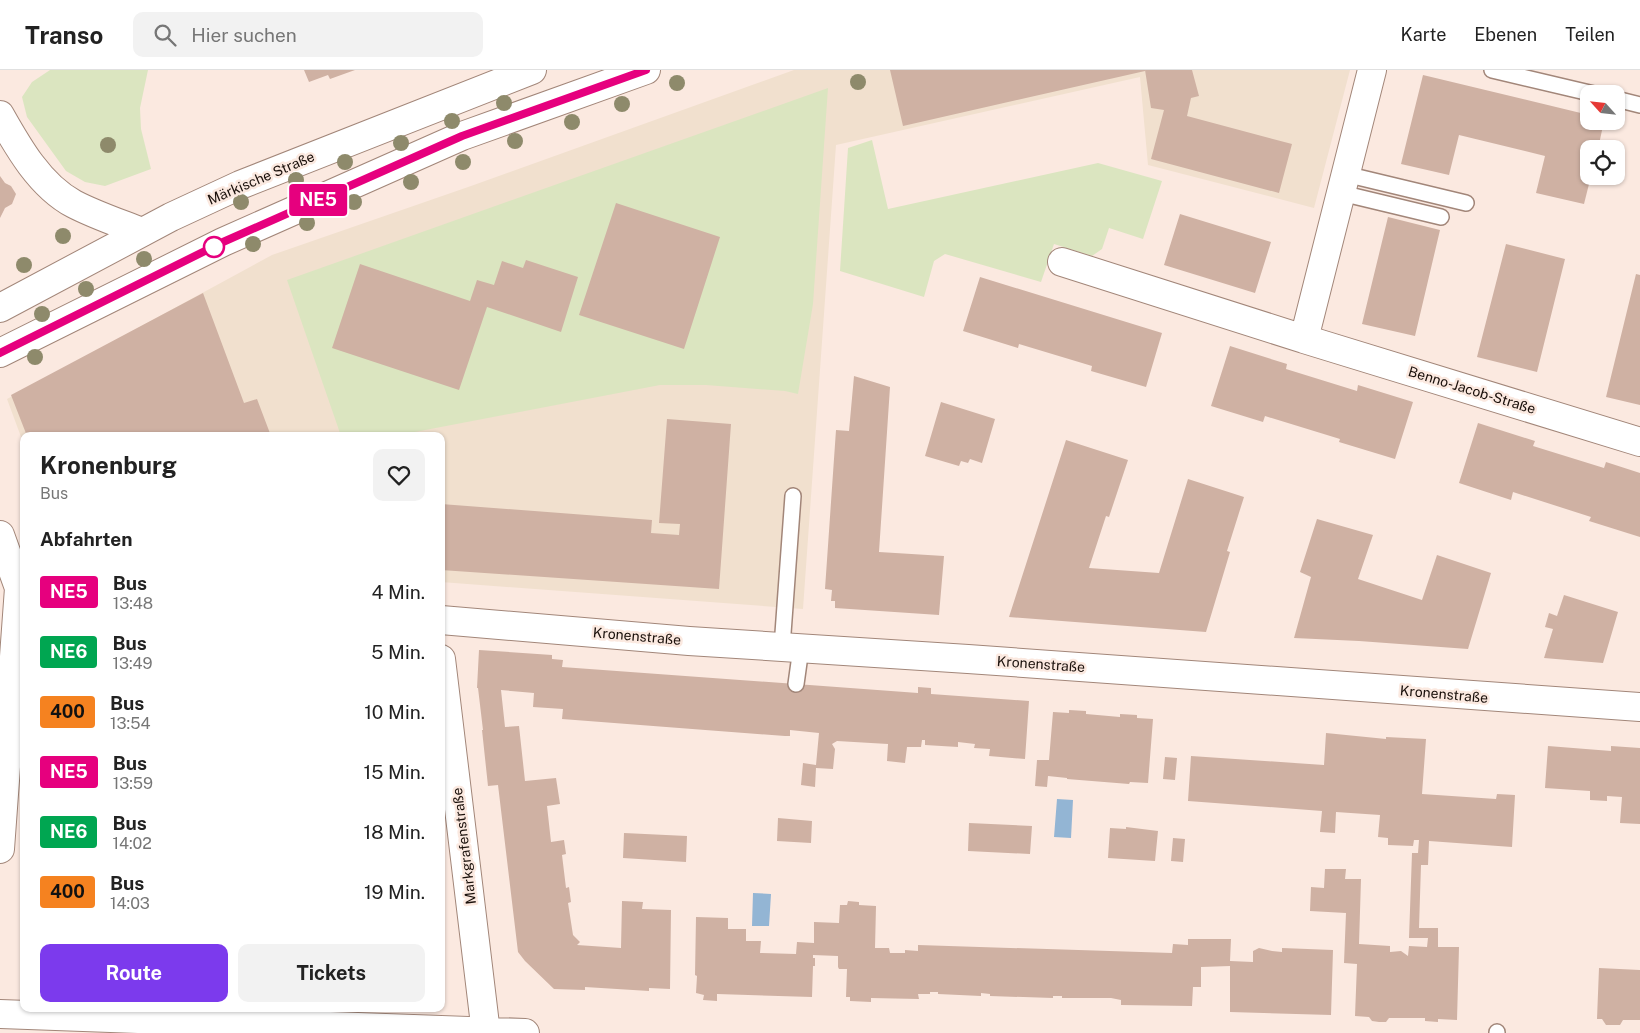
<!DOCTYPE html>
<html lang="de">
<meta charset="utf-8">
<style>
body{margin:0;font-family:"Public Sans",sans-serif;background:#f2f2f2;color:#222;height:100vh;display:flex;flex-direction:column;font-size:19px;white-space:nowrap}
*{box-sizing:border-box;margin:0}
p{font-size:16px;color:#767676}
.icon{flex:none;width:28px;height:28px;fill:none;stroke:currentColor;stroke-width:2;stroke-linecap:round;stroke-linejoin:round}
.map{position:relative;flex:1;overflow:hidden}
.side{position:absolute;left:20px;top:362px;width:425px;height:580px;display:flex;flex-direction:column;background:#fff;border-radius:10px;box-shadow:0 1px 4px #0004}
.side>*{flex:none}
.badge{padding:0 10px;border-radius:4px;font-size:18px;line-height:32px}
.needle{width:32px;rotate:297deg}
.tools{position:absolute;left:1580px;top:15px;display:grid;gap:10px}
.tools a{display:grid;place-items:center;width:45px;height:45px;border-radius:10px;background:#fff;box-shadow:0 1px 4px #0004;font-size:25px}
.map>.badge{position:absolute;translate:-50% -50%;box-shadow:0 0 0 2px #fff}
h2{padding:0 20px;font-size:19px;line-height:45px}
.round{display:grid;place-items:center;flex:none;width:52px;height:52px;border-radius:10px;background:#f2f2f2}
.overview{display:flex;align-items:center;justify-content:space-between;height:85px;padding:0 20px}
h1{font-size:24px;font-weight:700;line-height:38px}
.primary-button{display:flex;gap:10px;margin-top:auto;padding:10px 20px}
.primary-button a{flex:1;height:58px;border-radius:10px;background:#7c3aed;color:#fff;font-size:20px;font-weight:700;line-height:58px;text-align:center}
.primary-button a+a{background:#f2f2f2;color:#222}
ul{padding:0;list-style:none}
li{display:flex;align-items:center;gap:15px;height:60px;padding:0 20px}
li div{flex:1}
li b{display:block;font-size:19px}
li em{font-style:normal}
li .badge{min-width:55px;font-weight:700;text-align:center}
header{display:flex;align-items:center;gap:30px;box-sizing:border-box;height:70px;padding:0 25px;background:#fff;border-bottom:1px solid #e0e0e0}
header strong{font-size:24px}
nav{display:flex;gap:28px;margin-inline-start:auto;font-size:18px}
.search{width:350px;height:45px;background:#f2f2f2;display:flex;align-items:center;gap:12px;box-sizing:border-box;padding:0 18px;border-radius:10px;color:#767676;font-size:19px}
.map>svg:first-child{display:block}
.commercial{fill:#f1e0ce}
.green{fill:#dbe5c0}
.water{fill:#93b5d4}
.building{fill:#cfb1a3}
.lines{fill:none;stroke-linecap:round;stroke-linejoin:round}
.lane-casing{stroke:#a28679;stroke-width:18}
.street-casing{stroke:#a28679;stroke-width:30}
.secondary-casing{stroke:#a28679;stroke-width:30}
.lane{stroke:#fff;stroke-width:15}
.street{stroke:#fff;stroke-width:28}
.secondary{stroke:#fff;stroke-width:28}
.tree{fill:#8e8a6b}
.line-casing{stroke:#fff;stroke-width:11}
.line{stroke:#e6007e;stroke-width:8}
.stop-dot{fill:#fff;stroke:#e6007e;stroke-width:2.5}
.labels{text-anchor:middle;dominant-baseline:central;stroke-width:5;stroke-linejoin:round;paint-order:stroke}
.street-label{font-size:14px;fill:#1a100b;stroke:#fbe9e0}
</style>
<header>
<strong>Transo</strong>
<div class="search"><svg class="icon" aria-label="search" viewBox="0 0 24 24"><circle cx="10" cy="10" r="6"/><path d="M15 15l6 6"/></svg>Hier suchen</div>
<nav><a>Karte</a><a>Ebenen</a><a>Teilen</a></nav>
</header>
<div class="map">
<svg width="1640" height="963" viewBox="0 0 1640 963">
<rect width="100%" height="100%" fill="#fbe9e0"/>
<!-- commercial -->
<path class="commercial" d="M794,0H1350L1314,138L1148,95L1140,7L836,75L803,539L441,512V366H24V375L7,329L272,185L471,116Z"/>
<!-- green -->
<path class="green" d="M50,0H148L140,38L141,59L151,99L105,116L85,112L66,101L27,47L22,27L32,12Z
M828,18L813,234L798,324L785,321L706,315H660L394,366H341L287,210Z
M872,70L888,139L1098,93L1162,111L1143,169L1109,158L1102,179L1092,186L1054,174L1041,212L945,184L934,191L924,227L840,201L848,78Z"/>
<!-- water -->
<path class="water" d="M1057,729L1073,730L1071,768L1054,767Z
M753,823L771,824L769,856H752Z"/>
<!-- building -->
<path class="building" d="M304,0H355L330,9L328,5L309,12Z
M890,0H1145V1L903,56Z
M1145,0H1192L1199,26L1191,28L1187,46L1292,74L1279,123L1151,89L1164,40L1151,38Z
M1423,5L1589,45V51H1604L1598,79H1589V106H1591L1584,134L1536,123L1545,86L1459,65L1449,105L1401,94Z
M0,106L5,113L11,116L16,124L12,134L5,138L0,148Z
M616,133L720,167L684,279L579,245Z
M1180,144L1271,172L1255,223L1164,195Z
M1388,147L1440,160L1415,266L1362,254Z
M1506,174L1565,189L1537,302L1477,287Z
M526,190L578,207L561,262L487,237L459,320L332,278L360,194L470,231L477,210L494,215L502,191L523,198Z
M1636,204L1640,205V335L1606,327Z
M980,207L1162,263L1146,317L1091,301L1092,296L1019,274L1018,278L963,261Z
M203,223L244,333L257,329L271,366H27L11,325Z
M1230,276L1287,294L1286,299L1357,321L1358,315L1413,332L1395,389L1339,372L1340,369L1265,346L1263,352L1211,336Z
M854,306L890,317L879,482L944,486L939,545L835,538V531H831L832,520L825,519L836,360L849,361Z
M941,332L995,349L982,393L970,389L968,393L961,391L959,396L925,386Z
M667,349L731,354L719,519L441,500V434L652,450L651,463L679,465L680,454L659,453Z
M1478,353L1535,371L1533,376L1604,398L1606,392L1640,403V467L1589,451L1591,447L1513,422L1511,430L1459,413Z
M1066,370L1128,390L1109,447L1106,446L1089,498L1159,503L1188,409L1244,427L1227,481L1230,482L1206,562L1009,547Z
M1317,449L1373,465L1358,509L1422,530L1437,485L1491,503L1468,579L1359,571L1294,568L1311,507L1300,502Z
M1564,525L1618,542L1603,593L1544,588L1553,559L1545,557L1549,543L1557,546Z
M479,580L552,585V589L563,590L562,597L918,623V617L931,618V624L1029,631L1025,689L989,686L990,679L974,678L975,674L958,672V677L925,675V670H922L921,677H907L905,693L887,691L888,674L837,671L832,674L835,679L833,699L816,698L815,717L801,715L803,693L816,695L819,663L790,660V666H785L562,649L563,639L533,637L534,623L501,620L505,657L519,656L525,711L556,708L560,734L547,736L551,772L564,770L566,784L562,785L566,818L569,817L571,832L568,833L573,865L580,872L577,875L621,878L622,831L643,832L642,839L671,840L670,919L649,918V921L585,917V920L554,919L525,891L518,882L498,715L488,716L482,660H483L478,618H477Z
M1069,640L1086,641V644L1120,647V644L1137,645V648L1153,649L1148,713L1130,712L1129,714L1067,709V708L1048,706L1047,717L1035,716L1037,690H1049L1053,642L1069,643Z
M1326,663L1386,669V667L1426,669L1422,724L1496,729L1497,724L1515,725L1512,777L1429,771L1428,795H1421L1419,858H1438V877H1459L1457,950L1438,949V952L1425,951V948H1389L1386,952H1379L1372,951L1369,947L1355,946L1357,894L1344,893L1346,843L1310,841L1311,817L1324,818L1325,799H1346L1345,809H1361L1359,874L1390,876V882L1401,881L1408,886L1409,876L1427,877L1428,868H1409L1412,783H1418L1419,770H1414L1413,776L1388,775V768L1378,767L1380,745L1336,742L1335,763L1320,762L1322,741L1188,731L1191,686L1324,695Z
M1548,676L1611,681V676L1640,678V754L1620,753L1622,727L1607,726V731L1590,730V721L1545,718Z
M1165,687L1177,688L1175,710L1163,709Z
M778,748L812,751L811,773L777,771Z
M969,753L1032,756L1030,784L968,781Z
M1126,757L1158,761L1155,791L1108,788L1110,758L1126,759Z
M624,763L687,766L686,792L623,788Z
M1173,768L1185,769L1183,792L1171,791Z
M848,831L859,832V835L876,836L875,878H889L890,883H905V880L918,881V875L1172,883L1173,874L1188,875V869H1231L1230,891L1253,892V881L1259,878L1272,881L1282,882V878L1333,880L1331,945L1230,942V896L1201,897V917H1193L1192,936L1121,935V930L1111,928H1062V926H1053V928L990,926V924L981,923V926L938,924V922H930V924H918L919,929L871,928V932L850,931V927H846L847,899H839L838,897V886L813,885V888H815V896H813L812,927L717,924V931L703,930L704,925L696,923L697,906L695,905L696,847L728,848V859H746V871H761L760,883L796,884L797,872L814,873V852L839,853L840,835H847Z
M1599,898L1640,900V950H1623L1620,955H1606L1602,949H1597Z"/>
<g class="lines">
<defs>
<path id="lane" d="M1492,0L1594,24
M1616,29L1640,35
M1345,104L1466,133
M1341,123L1441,147
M782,577L793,426
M796,614L801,578
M1497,963V962"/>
<path id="street" d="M0,45C18,77 40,116 74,134C95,145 119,153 142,162
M1062,192L1304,269L1372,0
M1304,269L1640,372
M0,465L19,518L0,779
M441,550L689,571L968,589L1640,637
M441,589L486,963
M0,944L525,963"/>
<path id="secondary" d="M0,238L171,147L240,115L532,0
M0,283L223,172L462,66L646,0"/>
</defs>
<!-- lane casing -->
<use href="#lane" class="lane-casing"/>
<!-- street casing -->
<use href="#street" class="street-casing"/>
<!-- secondary casing -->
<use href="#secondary" class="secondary-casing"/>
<!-- lane -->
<use href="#lane" class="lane"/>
<!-- street -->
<use href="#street" class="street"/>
<!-- secondary -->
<use href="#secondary" class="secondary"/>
</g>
<!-- trees -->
<g class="tree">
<circle cx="858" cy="12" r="8"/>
<circle cx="677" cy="13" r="8"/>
<circle cx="504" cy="33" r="8"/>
<circle cx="622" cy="34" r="8"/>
<circle cx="452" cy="51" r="8"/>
<circle cx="572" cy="52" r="8"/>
<circle cx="515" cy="71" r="8"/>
<circle cx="401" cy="73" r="8"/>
<circle cx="108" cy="75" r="8"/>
<circle cx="345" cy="92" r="8"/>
<circle cx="463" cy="92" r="8"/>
<circle cx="296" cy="110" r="8"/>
<circle cx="411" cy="112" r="8"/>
<circle cx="241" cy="132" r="8"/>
<circle cx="354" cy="132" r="8"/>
<circle cx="307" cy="153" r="8"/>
<circle cx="63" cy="166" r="8"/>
<circle cx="253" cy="174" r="8"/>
<circle cx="144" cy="189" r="8"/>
<circle cx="24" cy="195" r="8"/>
<circle cx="86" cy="219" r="8"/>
<circle cx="42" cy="244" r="8"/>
<circle cx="35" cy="287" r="8"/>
</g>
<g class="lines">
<defs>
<path id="line" d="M0,283L223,172L462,66L646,0"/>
</defs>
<!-- line casing -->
<use href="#line" class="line-casing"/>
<!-- line -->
<use href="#line" class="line"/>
</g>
<!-- markers -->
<circle class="stop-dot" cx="214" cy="177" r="10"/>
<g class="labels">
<!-- street labels -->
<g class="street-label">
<text transform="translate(261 108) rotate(-23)">Märkische Straße</text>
<text transform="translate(1472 320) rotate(17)">Benno-Jacob-Straße</text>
<text transform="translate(637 566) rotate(5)">Kronenstraße</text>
<text transform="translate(1041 594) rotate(4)">Kronenstraße</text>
<text transform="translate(1444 624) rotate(5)">Kronenstraße</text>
<text transform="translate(464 776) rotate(-97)">Markgrafenstraße</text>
</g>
</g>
</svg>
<div class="tools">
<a><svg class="needle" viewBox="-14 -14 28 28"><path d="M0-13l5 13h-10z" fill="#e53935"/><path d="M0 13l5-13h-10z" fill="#767676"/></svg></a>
<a><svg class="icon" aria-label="locate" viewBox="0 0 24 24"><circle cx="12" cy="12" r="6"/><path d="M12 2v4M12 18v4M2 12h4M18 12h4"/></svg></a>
</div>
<b class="badge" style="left:318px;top:130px;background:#e6007e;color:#fff">NE5</b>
<section class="side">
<div class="overview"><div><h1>Kronenburg</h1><p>Bus</p></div><a class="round"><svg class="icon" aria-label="heart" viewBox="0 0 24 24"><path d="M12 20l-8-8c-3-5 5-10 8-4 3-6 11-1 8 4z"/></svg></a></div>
<h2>Abfahrten</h2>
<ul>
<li><span class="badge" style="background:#e6007e;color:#fff">NE5</span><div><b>Bus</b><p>13:48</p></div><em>4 Min.</em></li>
<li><span class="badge" style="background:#00a651;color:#fff">NE6</span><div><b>Bus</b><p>13:49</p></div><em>5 Min.</em></li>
<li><span class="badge" style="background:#f58220;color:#111">400</span><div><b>Bus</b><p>13:54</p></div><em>10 Min.</em></li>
<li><span class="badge" style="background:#e6007e;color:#fff">NE5</span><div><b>Bus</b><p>13:59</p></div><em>15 Min.</em></li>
<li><span class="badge" style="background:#00a651;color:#fff">NE6</span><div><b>Bus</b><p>14:02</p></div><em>18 Min.</em></li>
<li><span class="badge" style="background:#f58220;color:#111">400</span><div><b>Bus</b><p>14:03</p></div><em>19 Min.</em></li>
</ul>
<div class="primary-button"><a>Route</a><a>Tickets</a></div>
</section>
</div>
